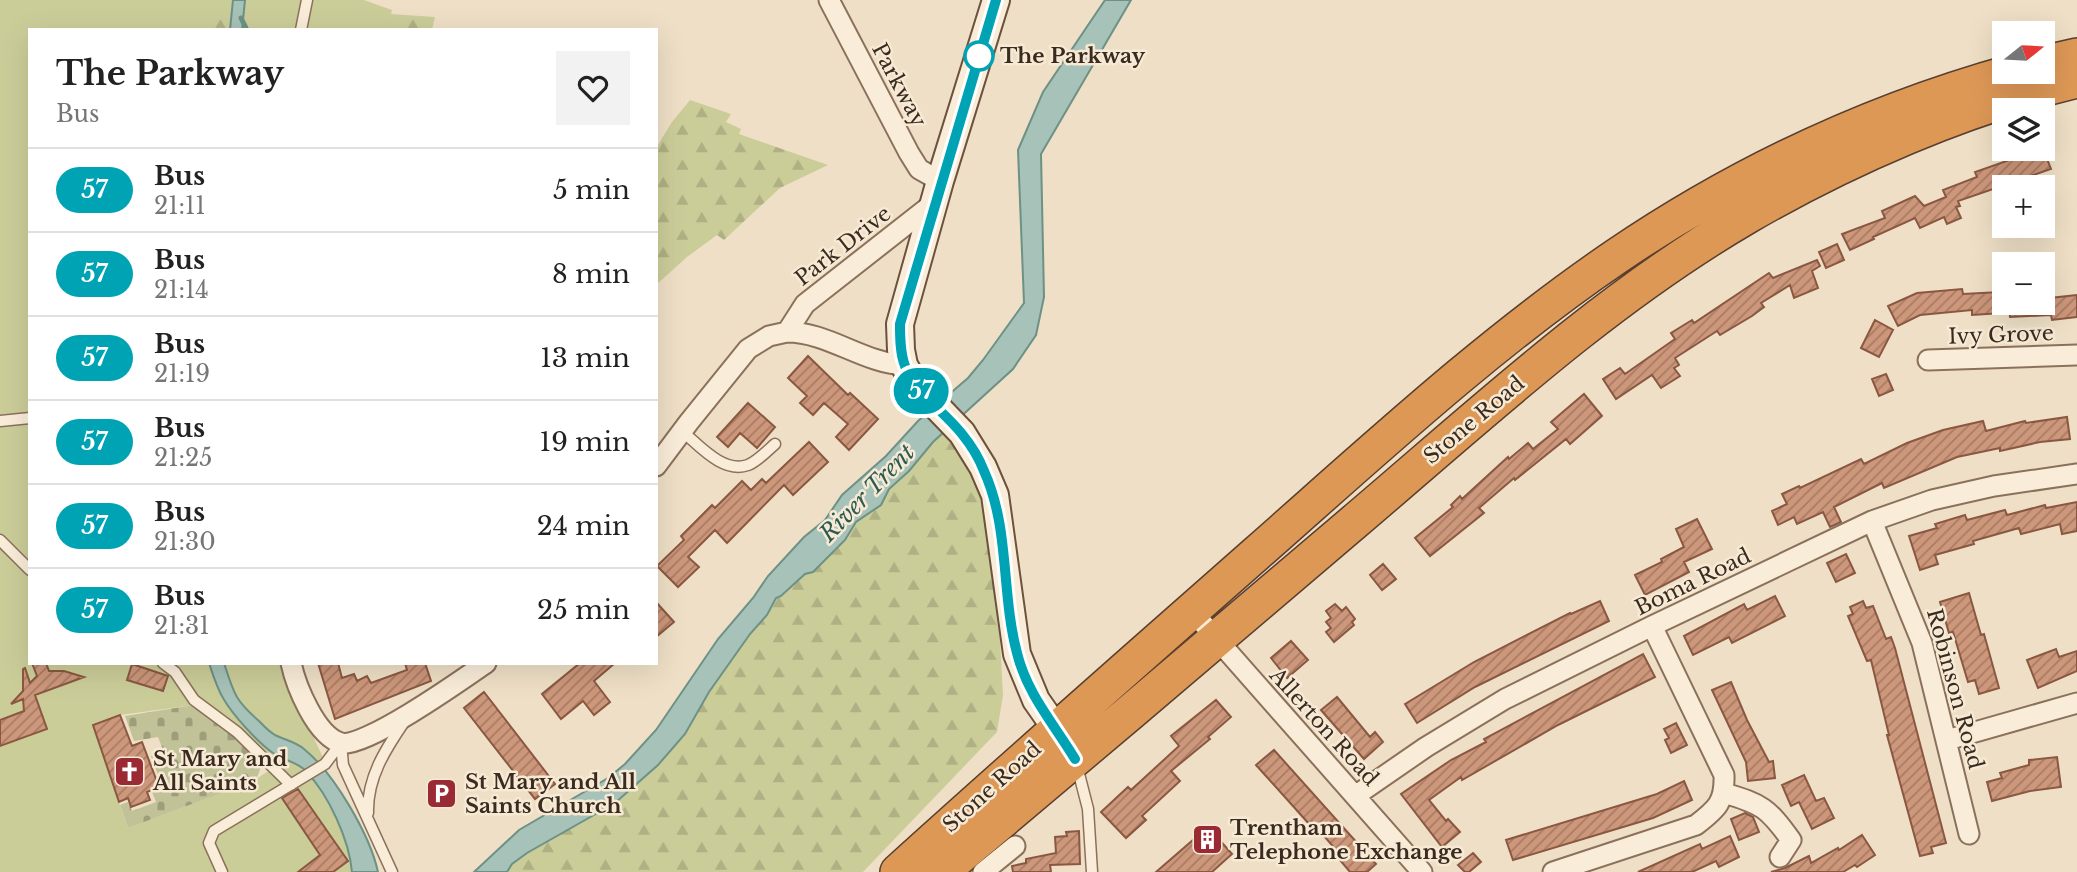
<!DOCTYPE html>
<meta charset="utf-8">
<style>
body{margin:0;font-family:"Libre Baskerville",serif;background:#f2f2f2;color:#222;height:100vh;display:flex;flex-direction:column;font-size:26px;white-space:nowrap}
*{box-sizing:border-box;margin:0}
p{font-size:23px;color:#767676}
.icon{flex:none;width:38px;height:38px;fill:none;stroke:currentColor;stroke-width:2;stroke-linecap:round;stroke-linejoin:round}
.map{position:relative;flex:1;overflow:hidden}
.sheet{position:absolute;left:28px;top:28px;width:630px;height:637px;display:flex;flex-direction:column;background:#fff;border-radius:0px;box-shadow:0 7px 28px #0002}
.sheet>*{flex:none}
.badge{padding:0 14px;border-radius:23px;font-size:24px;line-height:46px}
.needle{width:46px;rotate:72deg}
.buttons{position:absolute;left:1992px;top:21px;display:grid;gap:14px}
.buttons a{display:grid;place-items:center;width:63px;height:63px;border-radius:0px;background:#fff;box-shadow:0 7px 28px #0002;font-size:35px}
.map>.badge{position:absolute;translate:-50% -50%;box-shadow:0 0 0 4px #fff}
.round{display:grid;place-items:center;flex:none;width:74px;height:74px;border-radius:0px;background:#f2f2f2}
.headline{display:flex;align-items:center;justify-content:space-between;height:119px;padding:0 28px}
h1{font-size:33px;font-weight:700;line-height:52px}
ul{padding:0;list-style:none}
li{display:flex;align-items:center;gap:21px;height:84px;padding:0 28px;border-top:2px solid #e0e0e0}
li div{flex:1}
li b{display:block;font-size:26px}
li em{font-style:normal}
li .badge{min-width:77px;font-weight:700;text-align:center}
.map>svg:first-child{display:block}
.green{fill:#cbcd99}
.forest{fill:url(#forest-firs)}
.cemetery{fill:url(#cemetery-stones)}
.water{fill:#a7c2b8;stroke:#6d9185;stroke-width:2}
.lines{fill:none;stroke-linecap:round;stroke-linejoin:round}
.stream{stroke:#6d9185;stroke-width:5}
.building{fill:url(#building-hatch);stroke:#8a5841;stroke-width:2}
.lane-casing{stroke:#8b715b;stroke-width:13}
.street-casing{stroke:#8b715b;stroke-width:23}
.secondary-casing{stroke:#6c523e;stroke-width:30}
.highway-casing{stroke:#583f2f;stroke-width:38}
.lane{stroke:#f9edd9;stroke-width:10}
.street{stroke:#f9edd9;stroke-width:19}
.secondary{stroke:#f9edd9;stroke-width:26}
.highway{stroke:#de9856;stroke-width:35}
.line-casing{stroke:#fff;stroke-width:16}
.line{stroke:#00a3b4;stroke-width:10}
.stop-dot{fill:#fff;stroke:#00a3b4;stroke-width:3.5}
.labels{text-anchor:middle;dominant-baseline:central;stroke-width:5;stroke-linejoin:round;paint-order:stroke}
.stop-label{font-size:21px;font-weight:bold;fill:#3b2a1f;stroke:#f6ead5;text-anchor:start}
.street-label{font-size:21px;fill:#3b2a1f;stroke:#f6ead5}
.poi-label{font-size:21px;font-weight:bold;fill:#3b2a1f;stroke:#f6ead5;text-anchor:start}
.water-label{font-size:23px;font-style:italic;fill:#2e5a54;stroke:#f6ead5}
</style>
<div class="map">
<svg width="2077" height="872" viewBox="0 0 2077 872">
<defs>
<pattern id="forest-firs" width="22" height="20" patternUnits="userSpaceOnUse" patternTransform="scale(1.75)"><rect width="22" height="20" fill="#cbcd99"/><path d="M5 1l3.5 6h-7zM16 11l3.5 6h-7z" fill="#afb083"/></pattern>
<pattern id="cemetery-stones" width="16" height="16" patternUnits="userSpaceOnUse" patternTransform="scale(1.75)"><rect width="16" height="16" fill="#c1c298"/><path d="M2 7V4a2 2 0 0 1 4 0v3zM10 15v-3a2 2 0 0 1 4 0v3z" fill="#9e9e7b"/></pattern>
<pattern id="building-hatch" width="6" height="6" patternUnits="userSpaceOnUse" patternTransform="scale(1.75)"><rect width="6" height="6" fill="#cd977b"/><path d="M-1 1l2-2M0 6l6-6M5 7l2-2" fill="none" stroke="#a87b64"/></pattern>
</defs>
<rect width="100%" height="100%" fill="#efdfc6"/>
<!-- green -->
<path class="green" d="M0,0H364L392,10L387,30H30V663H282L287,680L325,762L289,782L194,705L120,715L93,725L101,748L100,749L128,828L255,780L271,769L291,788L311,777C330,807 349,836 352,872H0Z"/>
<!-- forest -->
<path class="forest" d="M231,13L230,30H205Z
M391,14L435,17L432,30H386Z
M690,100L731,114L726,122L741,129L739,134L828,165L780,188L724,240L717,235L687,257L656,285V148L672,122Z
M945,431L971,467L984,499L998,603L1003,695L997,732L863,872H507L512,864L527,853L615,803L658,765L685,734L709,692L750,634L767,615L776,598L782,596L805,574L813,572L818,564L835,551L856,522L881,505L889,489L909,471L933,442Z"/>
<!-- cemetery -->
<path class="cemetery" d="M194,705L231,731L263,762L256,780L128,828L120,805L128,802L132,811L156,802L152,792L163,788L151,756L163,750L158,737L134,741L125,716Z"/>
<!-- water -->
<path class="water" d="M233,0H245L242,30H230Z
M1105,0H1131L1041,154L1044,297L1036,335L1013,369L933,442L909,471L889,489L881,505L856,522L845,540L813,572L805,574L781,596L776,598L767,615L750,634L709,692L685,734L658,765L615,803L527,853L512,864L507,872H474L519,830L608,778L625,764L656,730L718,639L753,598L768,576L804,537L825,520L842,495L886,456L918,421L968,378L983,360L1024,303L1018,150L1043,92Z
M209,663H224C234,694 235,700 259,721C265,727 268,731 275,735C285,740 296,742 304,749C334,773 370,835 378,872H352C349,839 329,796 306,771C297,762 284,760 273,753C258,743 232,714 223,698C217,688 213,675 209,663Z"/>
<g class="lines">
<!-- stream -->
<path class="stream" d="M241,18L247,30"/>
</g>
<!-- building -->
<path class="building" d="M2032,149H2043L2051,169L1958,201L1960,206L1956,207L1961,218L1947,224L1944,217L1920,228L1915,218L1873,237L1874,239L1850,250L1842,234L1885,218L1882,211L1915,196L1924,206L1946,197L1943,190L1977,177L1975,172L2021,156L2020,153Z
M1837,244L1844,260L1826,268L1819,252Z
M1817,260L1820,266L1812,271L1818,288L1794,298L1790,285L1761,303L1764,307L1752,316L1720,335L1717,331L1675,358L1679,365L1674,368L1680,376L1661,388L1652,375L1616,399L1603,379L1620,368L1625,374L1675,339L1671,333L1692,320L1694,323L1769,273L1773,278Z
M1962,289L1963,294L2000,292L2002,313L1972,315V310L1920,315L1898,326L1888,306L1917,293Z
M2077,295V317L2052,320L2051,315L2010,317L2009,303H2050V298Z
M1875,320L1893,330L1879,357L1861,348Z
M808,356L848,395L850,393L878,419L849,450L836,437L848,424L824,403L813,415L800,403L807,396L788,378Z
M1886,374L1893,390L1879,396L1872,379Z
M1584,394L1602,416L1570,444L1566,439L1515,480L1514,478L1479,508L1484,513L1430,556L1415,538L1453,507L1451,505L1460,496L1462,499L1508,457L1509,459L1528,443L1533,449L1558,429L1551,422Z
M748,403L775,427L757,448L740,433L728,447L717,437Z
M2067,417L2070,439L2040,442L2000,451V448L1957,457L1884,488L1882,483L1834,507L1841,522L1830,527L1823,512L1797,524L1794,517L1778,525L1772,511L1787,504L1782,494L1799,486L1800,488L1861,459L1864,464L1907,443L1943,430L1983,421L1986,431L2025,421L2026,423Z
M809,442L828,462L793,495L784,485L727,543L715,530L688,557L699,567L678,587L657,566L684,540L681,536L712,505L715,508L742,481L751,490L762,479L766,483Z
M2077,502V531L2062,534L2060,524L2021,534L2019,528L1973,541L1974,544L1935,555L1938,564L1920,570L1909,536L1937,528L1935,524L1965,515L1967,520L2005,510L2007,515L2045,505L2046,508Z
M1697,519L1712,549L1684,562L1689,572L1645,595L1635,575L1662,562L1661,559L1684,547L1676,529Z
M1846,554L1855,573L1836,582L1827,563Z
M1383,564L1396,579L1382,590L1370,575Z
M1969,593L1981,635L1984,634L1999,688L1979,694L1975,680L1968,682L1953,632L1949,633L1940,602Z
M1775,596L1785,616L1732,643L1729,637L1693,655L1684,636L1744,604L1747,610Z
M1600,601L1609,621L1475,687L1417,723L1405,704L1474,662L1570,613L1571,614Z
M1863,601L1866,608L1873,606L1886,639L1891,637L1895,648L1946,843L1931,847L1933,853L1920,856L1887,735H1889L1871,660L1867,661L1848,616L1853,614L1850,607Z
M656,602L674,622L656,637Z
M1335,604L1342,611L1346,607L1355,619L1352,622L1354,625L1334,642L1326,632L1331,628L1326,622L1331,618L1326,611Z
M1291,641L1308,660L1287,678L1271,658Z
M2056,649L2059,657L2077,651V671L2038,688L2027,660Z
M1643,654L1655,677L1558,725L1462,780L1461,777L1429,800L1446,821L1448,819L1460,832L1442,847L1401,794L1451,760L1486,742L1484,739Z
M32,663H46L49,671H64L84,677L35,695L47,729L0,746V720L24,711L23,699L11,704L23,691V669L25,668L30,683L37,676Z
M318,663H338L342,678L354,674L357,681L367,676L371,683L407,670L405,663H425L431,681L335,719Z
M580,663H615L594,681L610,702L594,715L583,701L561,719L542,694Z
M132,664L168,676L163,691L127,680Z
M1731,682L1747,720L1769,762L1773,761L1775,778L1748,781L1746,762L1712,690Z
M484,692L555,784L535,799L464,708Z
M1337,697L1370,737L1375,732L1383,742L1364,759L1321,710Z
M1216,700L1231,717L1208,737L1210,739L1171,771L1180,781L1142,816L1146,820L1126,838L1101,812L1128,787L1131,790L1179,746L1171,736Z
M120,715L132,746L142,742L159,787L147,792L150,800L131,807L128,798L119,802L93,725Z
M1676,723L1687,745L1671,753L1665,740L1669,738L1664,729Z
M1274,750L1376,864L1367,872H1350L1334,853L1337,851L1312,822L1310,825L1256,765Z
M2057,757L2061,787L2030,791L1992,801L1987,782L2002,778L2000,773L2029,765V760Z
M1804,775L1816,801L1824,798L1834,818L1812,829L1799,802L1791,806L1782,785Z
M1684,781L1692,800L1653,818L1513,860L1506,840L1657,794Z
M298,789L348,861L333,872H298L320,855L282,798Z
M1745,813L1753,817L1759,832L1739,840L1731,819Z
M1208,827L1232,854L1212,872H1156Z
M1079,831L1080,864L1050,865L1051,872H1013L1012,866L1026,863V859L1056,853L1055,837L1067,836L1066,832Z
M1862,835L1875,855L1857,867L1855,865L1843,872H1771L1785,868L1809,856L1811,863L1838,848L1839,850Z
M1730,836L1739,857L1719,867L1716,861L1692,872H1638L1700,844L1702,849Z
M1473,853L1481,862L1469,872H1465L1458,865Z"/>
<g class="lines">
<defs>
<path id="lane" d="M301,30L307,0
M0,421L30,418
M682,431C699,445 723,474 748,465C758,461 767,451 775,444
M0,540L30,570
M163,663L175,672L194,700L237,732L291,785
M341,743L343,765L392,872
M1077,766L1088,809L1092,872
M368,813C367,778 385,750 404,722
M222,872L209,843L214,831L325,764L341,743"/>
<path id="street" d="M829,0L909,153L919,169L940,181
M787,332C828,332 863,363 904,365
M1928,360L2077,355
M656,466L689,422L748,349L769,336L787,332L805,304L935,202
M1872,521L1922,643L1969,834
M1192,611L1422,872
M291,663C296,686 316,736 341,743C364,749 463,679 486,663
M1947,740L2077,703
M1724,793C1762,804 1768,808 1791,840L1780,857
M1355,796L1426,747L1505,699L1652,626L1872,521L1932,500L1994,486L2077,474
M983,872L1015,846
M1553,872L1696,825C1717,809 1725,802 1724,775L1652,626"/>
<path id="secondary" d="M996,0L940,181L900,324L901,350L904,365L914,383L962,433L983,467L995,495L1017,654L1036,700L1066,743"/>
<path id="highway" d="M2042,64L2077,56
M898,872C1017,764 1137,659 1257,553C1374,450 1489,343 1617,256C1738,174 1873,111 2013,72
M941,872C1079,756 1217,639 1354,522C1480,415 1603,300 1747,216C1847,158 1964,107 2077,80"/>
</defs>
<!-- lane casing -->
<use href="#lane" class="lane-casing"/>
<!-- street casing -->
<use href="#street" class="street-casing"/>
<!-- secondary casing -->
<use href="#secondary" class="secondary-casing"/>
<!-- highway casing -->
<use href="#highway" class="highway-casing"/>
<!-- lane -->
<use href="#lane" class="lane"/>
<!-- street -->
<use href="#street" class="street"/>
<!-- secondary -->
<use href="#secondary" class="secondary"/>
<!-- highway -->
<use href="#highway" class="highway"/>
</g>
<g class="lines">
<defs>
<path id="line" d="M996,0L900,324C900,337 900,353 905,366C916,394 944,411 962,434C971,445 979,458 984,471C1010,528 1001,593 1017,653C1027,694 1054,724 1075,759"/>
</defs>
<!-- line casing -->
<use href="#line" class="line-casing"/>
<!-- line -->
<use href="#line" class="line"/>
</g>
<!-- icons -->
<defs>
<symbol id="church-square" viewBox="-11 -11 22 22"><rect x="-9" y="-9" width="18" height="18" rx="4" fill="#9a2a34" stroke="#f6ead5"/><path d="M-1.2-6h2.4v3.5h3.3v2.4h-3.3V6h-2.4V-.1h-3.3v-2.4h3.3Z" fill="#fff"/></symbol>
<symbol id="parking-square" viewBox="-11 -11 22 22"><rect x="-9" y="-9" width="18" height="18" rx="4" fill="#9a2a34" stroke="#f6ead5"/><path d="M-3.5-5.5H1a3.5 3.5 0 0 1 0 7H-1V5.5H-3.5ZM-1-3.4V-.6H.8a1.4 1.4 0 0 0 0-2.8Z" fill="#fff"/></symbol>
<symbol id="building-square" viewBox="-11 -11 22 22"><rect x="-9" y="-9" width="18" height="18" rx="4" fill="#9a2a34" stroke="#f6ead5"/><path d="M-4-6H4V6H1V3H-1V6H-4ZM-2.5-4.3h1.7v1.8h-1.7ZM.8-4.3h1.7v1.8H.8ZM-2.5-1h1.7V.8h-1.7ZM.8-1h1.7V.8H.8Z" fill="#fff"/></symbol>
</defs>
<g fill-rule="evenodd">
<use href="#church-square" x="112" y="754" width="35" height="35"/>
<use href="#parking-square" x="424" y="776" width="35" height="35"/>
<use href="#building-square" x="1190" y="822" width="35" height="35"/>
</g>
<!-- markers -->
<circle class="stop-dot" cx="979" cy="56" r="14"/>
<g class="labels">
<!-- stop labels -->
<g class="stop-label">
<text x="1000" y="56">The Parkway</text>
</g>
<!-- street labels -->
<g class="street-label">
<text transform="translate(899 85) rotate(62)">Parkway</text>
<text transform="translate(843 246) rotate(-38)">Park Drive</text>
<text transform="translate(2001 335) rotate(-2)">Ivy Grove</text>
<text transform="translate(1474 420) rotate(-40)">Stone Road</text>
<text transform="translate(1693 582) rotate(-26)">Boma Road</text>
<text transform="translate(1955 689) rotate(75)">Robinson Road</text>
<text transform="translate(1324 727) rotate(48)">Allerton Road</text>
<text transform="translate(992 787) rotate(-42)">Stone Road</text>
</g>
<!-- poi labels -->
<g class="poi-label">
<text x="153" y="759">St Mary and<tspan x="153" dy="24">All Saints</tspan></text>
<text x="465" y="782">St Mary and All<tspan x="465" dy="24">Saints Church</tspan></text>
<text x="1230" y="828">Trentham<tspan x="1230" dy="24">Telephone Exchange</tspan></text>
</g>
<!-- water labels -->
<g class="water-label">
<text transform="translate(867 493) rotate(-46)">River Trent</text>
</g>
</g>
</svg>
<div class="buttons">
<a><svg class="needle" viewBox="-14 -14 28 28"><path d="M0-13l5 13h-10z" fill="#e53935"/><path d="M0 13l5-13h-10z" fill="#767676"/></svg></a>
<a><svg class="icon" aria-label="layers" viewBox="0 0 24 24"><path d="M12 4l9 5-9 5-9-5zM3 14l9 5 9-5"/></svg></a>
<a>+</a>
<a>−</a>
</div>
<b class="badge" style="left:921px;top:391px;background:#00a3b4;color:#fff">57</b>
<section class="sheet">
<div class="headline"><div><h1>The Parkway</h1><p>Bus</p></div><a class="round"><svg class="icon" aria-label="heart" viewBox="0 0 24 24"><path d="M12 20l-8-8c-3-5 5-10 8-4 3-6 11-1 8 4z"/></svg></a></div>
<ul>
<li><span class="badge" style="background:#00a3b4;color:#fff">57</span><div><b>Bus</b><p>21:11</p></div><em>5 min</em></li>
<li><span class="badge" style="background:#00a3b4;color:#fff">57</span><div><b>Bus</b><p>21:14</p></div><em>8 min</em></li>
<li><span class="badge" style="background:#00a3b4;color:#fff">57</span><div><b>Bus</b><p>21:19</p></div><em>13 min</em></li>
<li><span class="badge" style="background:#00a3b4;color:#fff">57</span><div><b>Bus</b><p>21:25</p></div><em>19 min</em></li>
<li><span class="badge" style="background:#00a3b4;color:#fff">57</span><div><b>Bus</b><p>21:30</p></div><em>24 min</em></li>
<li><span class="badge" style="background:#00a3b4;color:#fff">57</span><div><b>Bus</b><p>21:31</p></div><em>25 min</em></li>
</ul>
</section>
</div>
